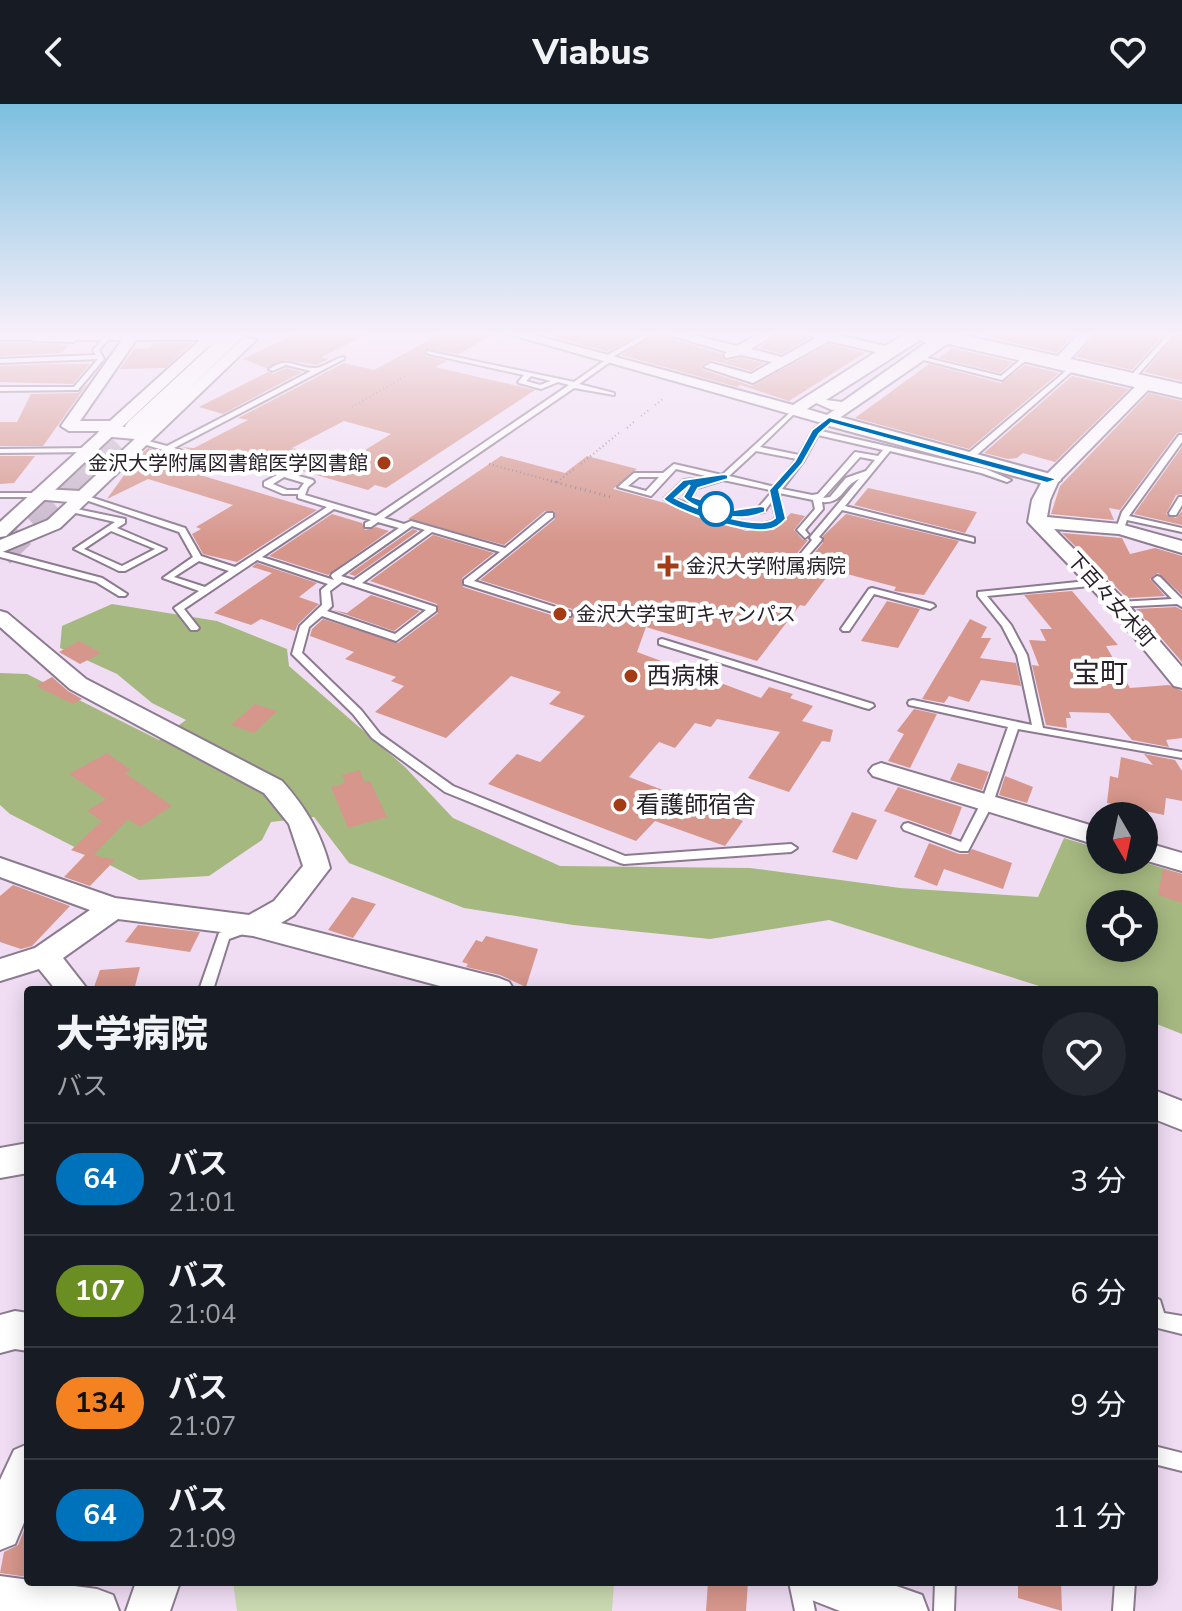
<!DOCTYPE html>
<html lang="ja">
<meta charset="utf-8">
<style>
body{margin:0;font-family:"Nunito Sans","Noto Sans JP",sans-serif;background:#242831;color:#f1f3f6;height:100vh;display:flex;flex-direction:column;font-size:30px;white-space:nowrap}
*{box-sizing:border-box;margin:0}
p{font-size:26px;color:#9ea1a6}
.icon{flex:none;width:44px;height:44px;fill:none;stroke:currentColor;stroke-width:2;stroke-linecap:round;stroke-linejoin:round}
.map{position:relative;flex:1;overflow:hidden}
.side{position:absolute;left:24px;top:882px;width:1134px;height:600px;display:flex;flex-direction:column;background:#171b24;border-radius:8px;box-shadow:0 4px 20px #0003}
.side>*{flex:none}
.badge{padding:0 16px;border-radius:26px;font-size:28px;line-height:52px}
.needle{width:52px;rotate:171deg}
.tools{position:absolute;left:1086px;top:698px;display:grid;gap:16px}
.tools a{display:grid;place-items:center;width:72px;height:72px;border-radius:50%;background:#171b24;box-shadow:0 4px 20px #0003;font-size:40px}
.map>.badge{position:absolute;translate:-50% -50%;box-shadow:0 0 0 4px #fff}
.round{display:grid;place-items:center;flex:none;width:84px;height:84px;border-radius:42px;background:#242831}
.head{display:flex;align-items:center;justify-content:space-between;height:136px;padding:0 32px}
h1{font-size:38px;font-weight:800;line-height:60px}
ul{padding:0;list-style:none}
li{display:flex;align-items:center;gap:24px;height:112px;padding:0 32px;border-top:2px solid #363941}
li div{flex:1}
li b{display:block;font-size:30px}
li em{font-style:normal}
li .badge{min-width:88px;font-weight:700;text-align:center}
header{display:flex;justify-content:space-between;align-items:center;height:104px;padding:0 32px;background:#171b24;font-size:36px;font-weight:800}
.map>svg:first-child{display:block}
.green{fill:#cad8b0}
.forest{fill:#a5b880;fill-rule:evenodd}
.building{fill:#d6968b;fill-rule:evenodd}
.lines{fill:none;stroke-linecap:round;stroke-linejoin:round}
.primary-tunnel-far1{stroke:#c8b7cb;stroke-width:23;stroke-dasharray:23 11;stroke-linecap:butt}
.primary-tunnel{stroke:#c8b7cb;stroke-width:29;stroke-dasharray:29 15;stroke-linecap:butt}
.service-casing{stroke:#8c7b8f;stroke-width:4}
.pedestrian-casing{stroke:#8c7b8f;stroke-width:4}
.minor-casing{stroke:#8c7b8f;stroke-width:4}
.tertiary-casing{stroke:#8c7b8f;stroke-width:4}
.primary-casing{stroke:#8c7b8f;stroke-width:4}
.path-far1{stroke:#867989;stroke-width:2;stroke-dasharray:1 3;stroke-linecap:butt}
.path{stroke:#867989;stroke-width:3;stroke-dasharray:1 4;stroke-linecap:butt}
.service{fill:#fff;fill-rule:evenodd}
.pedestrian{fill:#fff;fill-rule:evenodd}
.minor{fill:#fff;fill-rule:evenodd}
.tertiary{fill:#fff;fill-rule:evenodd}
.primary{fill:#fff;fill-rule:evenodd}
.line{fill:#0072bc;stroke:#fff;stroke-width:2}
.poi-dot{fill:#a33c15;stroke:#fff;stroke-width:3}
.stop-dot{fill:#fff;stroke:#0072bc;stroke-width:4}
.labels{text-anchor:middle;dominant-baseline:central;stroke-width:8;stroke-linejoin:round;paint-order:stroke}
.far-poi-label{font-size:20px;fill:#282129;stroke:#fff;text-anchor:start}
.far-street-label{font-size:20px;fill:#282129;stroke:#fff}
.poi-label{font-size:24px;fill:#282129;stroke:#fff;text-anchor:start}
.quarter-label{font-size:28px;fill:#282129;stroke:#fff}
</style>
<header><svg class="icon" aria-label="back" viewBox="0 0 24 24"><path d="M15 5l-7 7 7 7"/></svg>Viabus<svg class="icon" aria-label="heart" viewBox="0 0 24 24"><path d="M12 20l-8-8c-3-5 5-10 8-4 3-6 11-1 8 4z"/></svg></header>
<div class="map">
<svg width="1182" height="1507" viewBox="0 0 1182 1507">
<rect width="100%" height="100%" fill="#f0ddf4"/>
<!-- green -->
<path class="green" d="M233,1478H614L612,1507H237Z"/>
<!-- forest -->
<path class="forest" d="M112,500L217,517L287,545L289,562L405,663L453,714L560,762L750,764L900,784L1038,793L1064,734L1100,745V756H1136L1182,770V930L1154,919V886H1052L829,816L710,835L573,821L464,804L349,759L314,713L271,718L262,736L209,772L139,776L10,710L0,701V569L27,570L159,636L186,616L152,599L117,570L60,544L62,522ZM1100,800H1144V844H1100Z"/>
<!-- building -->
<path class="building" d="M298,229H370L321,253L329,255L316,261L286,256L266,264L243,255Z
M442,229H496L458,250L425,245L426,252L447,257L435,263L535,286L386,384L375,381L368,386L231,346L215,354L182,343L194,344L248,316L238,314L344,259L374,266ZM344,317L391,330L344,359L292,344Z
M555,229H641L608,248L555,233Z
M658,229H667L668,234L722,250L725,257L741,254L764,259L751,267L712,256L701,262L703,266L752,282L829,240L865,249L789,297L740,281L737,283L621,251Z
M780,229H802L809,234L782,250L759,244Z
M973,229H1076L1057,249Z
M1097,229H1165L1132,266L1076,253Z
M1178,229H1182V277L1144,268Z
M0,239H31L69,241L61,249L0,252Z
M154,239H192L165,264L120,265L134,245L150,244Z
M952,244L1013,258L1000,269L939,254Z
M50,260H90L73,280L0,278V262Z
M929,260L1001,279L1025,261L1059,269L969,345L855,314Z
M286,264L302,268L223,310L199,303L268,268L273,270Z
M1072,272L1129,285L1055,358L1023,349L1017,354L1008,355L984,349Z
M88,279L43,342H0V318H17L31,290L78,289Z
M1149,289L1182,297V328L1177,329L1120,406L1109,404L1114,416L1051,410L1060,382Z
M1182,343V390L1176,391L1166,410L1176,414L1182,407V421L1134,410Z
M148,344L202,361L190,368L317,406L237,458L203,450L192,430L201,425L196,423L233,401L148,375L107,395L135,356Z
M0,352H35L14,379L0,380Z
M501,352L565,369L587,352L637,365L613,385L665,399L699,414L708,413L709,408L724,412L721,415L723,419L746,427L774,426L791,409L805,412L794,426L803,436H808L790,458L794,465L801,464L823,439V432L846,410L959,437L924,491L894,487L896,483L832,466L805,502L800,501L757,557L646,523L637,548L761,594L769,583L793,590L790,594L813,602L802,617L833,626L830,638L822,637L789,688L748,674L780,628L717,615L711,623L695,619L675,644L659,638L629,673L743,717L725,742L655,717L636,737L488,680L517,650L540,658L585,612L549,600L561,588L511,572L446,634L375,608L404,582L391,577L396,573L345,555L354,548L310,532L312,525L323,515L398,539L438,509L437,500L370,477L433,431L494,449L462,474L463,483L564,515L573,514L572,505L480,476L555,415V407H545L504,441L408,415Z
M868,384L977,408L965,429L854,401Z
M332,410L362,419L365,426L376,423L389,427L328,471L269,452Z
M413,425L418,427L355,472L349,470Z
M1062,429L1122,434L1130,450L1155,444L1182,452V491L1158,469L1150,475L1165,492L1127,494Z
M257,459L317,479L299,493L319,500L298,520L295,527L261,515L251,521L214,509L272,469L252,463Z
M1072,487L1118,541L1106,542L1130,584L1169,581L1182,587V634L1166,636L1169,643L1132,636L1109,609L1069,608L1071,614H1066L1067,624L1046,621L1032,561L1039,562L1029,536L1046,537L1040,525H1052L1024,491Z
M371,491L420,507L394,527L333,506L347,509Z
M887,497L920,505L898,544L861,537Z
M1176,503L1182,506V558L1136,505Z
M970,515L987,523L981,534H991L980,554L1016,559L1021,582L981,576L969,598L949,592L944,599L922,595Z
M79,537L101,549L80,560L59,548Z
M52,573L68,587L82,595L73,600L36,582Z
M255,600L277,607L254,629L231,621Z
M914,605L937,610L910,664L888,657L904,630L897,627Z
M107,649L131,666L125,669L172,702L140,723L128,715L94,751L115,756L90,782L64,773L85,751L71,746L102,717L87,707L106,695L69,670Z
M1144,650L1175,656L1182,667V697L1166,694L1164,711L1107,699L1110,672L1118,674L1121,653L1153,661Z
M958,659L989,668L982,686L950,676Z
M360,666L364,677H370L387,713L348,724L331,683L345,679L342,671Z
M1005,672L1033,683L1027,699L999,691Z
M898,683L962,703L951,731L884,707Z
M852,708L877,716L857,756L832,748Z
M929,739L959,750H968L972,745L1012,759L1003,785L944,765L937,782L914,773Z
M1163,765L1182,770V799L1158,791Z
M13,781L70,802L32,842L21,845L0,838V792Z
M352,793L376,800L353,834L328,826Z
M138,821L200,828L190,848L125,838Z
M486,832L538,845L526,883L500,871L466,863L468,860L462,858L476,836L482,838Z
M140,863L134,886H93L100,866Z
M28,1417V1473L0,1469L4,1448L18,1441Z
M708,1478H748L746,1507H706Z
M1018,1478H1061L1062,1507L1018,1494Z"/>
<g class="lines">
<!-- primary-tunnel-far1 -->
<path class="primary-tunnel-far1" d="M76,379L137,322"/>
<!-- primary-tunnel -->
<path class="primary-tunnel" d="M0,449L78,377"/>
<defs>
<path id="service" d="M108,229L113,230L99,246L104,255L78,286L0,287V283H74L98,255L0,259V255L96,251L93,246Z
M647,229H655L614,252V255L579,280L614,289V291L574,284L384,414L404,420L411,417L505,444L547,409H553V413L474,477L571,508V512H565L464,480V476L500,448L432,428L362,479L436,503V507L396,537L322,512L309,523L302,549L361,606L380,630L453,682L625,752L791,740L797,744L791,748L624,760L620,759L445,688L372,634L353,610L292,550L300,522L322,501L321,486L328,480L257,456L184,505L199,524L197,526H191L174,504L199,487L163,474L193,453L179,428L77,393L84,391L185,424L201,452L235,463L327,403L298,394V390H283L264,382V378L277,371L265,367L218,363L137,338V334L167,342L311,267L286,261L272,267L269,265C289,252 293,263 313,264C323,265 334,254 344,253V255L174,344L219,359L266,363L313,376L314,378L308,383L305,391L376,412L569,281L558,278L541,285L519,279L518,278L524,271L429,250L427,249V247L574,278L607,255L606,252ZM531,272L551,277L540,281L526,277ZM284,373L304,379L299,386H287L273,380ZM334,405L371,416L365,419V423H371L378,418L399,424L332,470L331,472L334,476L262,453ZM412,422L425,426L354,476L341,472ZM199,457L229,467L205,483L174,473ZM342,478L426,506L395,530L327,507L332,502L330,487Z
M1169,229H1175L1133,276H1129V274Z
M35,234H73L76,236L73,238L33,237Z
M1026,251L1031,252L1002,276L916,254L919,252L1001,272Z
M1073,261L1078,262L971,356H965V352Z
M794,305L796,306V308L760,343L799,351L813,326L829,314L833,316L821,327L986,365L1011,376L1007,378L981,369L890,347L845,402L974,434V438L842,406L819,433L822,435L821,437L799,462L796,463L792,460L812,436L810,434L811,432L859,375C842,382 843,400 822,398L823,405L805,426L809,431L805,434L797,426L815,405L813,396L779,389L784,415C768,431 742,425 724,416L728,414C744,418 761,425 776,414L772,397L764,408L734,412L690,400L684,393L691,380L714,374L676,365L651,392L618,383L634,369H663L674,360L722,371ZM818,331L883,346L878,352L855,348L818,390L812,391L782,385L803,358ZM756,347L797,355L775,383L729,372ZM860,353L875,356L866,367L846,374L830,393L823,394ZM639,373H659L646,387L628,382ZM723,376L770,386L771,389L758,404L734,408L696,396L692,393L697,384Z
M1179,331H1182V338L1129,412L1182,424V428L1127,416L1123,427H1117L1116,425L1122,408Z
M91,344L95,346L94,348L0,349V345Z
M694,375H697V379L689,380L673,394L706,407V411H700L664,395L684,376Z
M0,389H41L45,391L41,393H0Z
M1179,393H1182V401L1176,411H1170L1169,409Z
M67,403L125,415V419L117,424L166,445L125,467H119L74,445L115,418L67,407ZM111,427L155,445L122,462L84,445Z
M0,447L102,474L127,490L125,492H119L96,478L0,453Z
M1157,472L1160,473L1182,495V503L1177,500L1115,503L1113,501L1118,498L1172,495L1153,475Z
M1097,476L1101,479L1100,481L987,492L1011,521L1027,551L1043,624L1182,648V654L1018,625L993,699L968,747H960L904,726L902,723L904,720L908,719L961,738L981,699L1008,623L909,601L908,599L909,597L913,596L1032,621L1017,551L1002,522L978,492V488Z
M872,484L933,500L935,502L930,505L874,490L849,527H843L841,525L869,485Z
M662,535L873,600L874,602L869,605L865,604L659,540V536Z
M246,819L251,821L252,824L251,827L229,835L213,886H199L219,829Z
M1154,1193L1160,1196L1164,1209L1182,1212V1230L1154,1223Z
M1154,1342L1182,1349V1367L1154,1360Z
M789,1478H809L815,1507H795Z
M935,1478H955L954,1507H934Z
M1115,1478H1135L1133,1507H1113Z"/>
<path id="pedestrian" d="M921,230L939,238L849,303L832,306L814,298L817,292L908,232ZM920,236L926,239L842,298L826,296Z"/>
<path id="minor" d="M0,229H237L240,232L233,236L216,237L202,248L6,432L0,433V418L100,327H69L61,322L122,236H0ZM136,236H200L110,317H80Z
M505,229H527L793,301L876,248L829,237L753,279L704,263L711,259L751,270L772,258L741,251L726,254L724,251L727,248L669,231L684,229L737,242L760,229H777L751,245L782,253L816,234L805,229H829L885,242L906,229H922L807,305L827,311L944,231L956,234L829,321Z
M1080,229H1094L1064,262H1054V256Z
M244,233L256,236L60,424L0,449V436L48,416Z
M1147,275L1152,276V282L1058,378L1050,396L1047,413L1120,420L1182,437V449L1119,430L1054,425L1125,497L1182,563V584L1174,582L1111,505L1028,418L1032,396L1045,372L1142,276Z
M0,507L7,509L86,575L282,677C306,704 321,729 330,764L294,811L281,819L499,874L509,878L514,886H455L253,832L118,815L63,854L88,886H56L39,865L0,877V855L35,844L90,806L0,773V754L115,794L249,811L274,797L303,762L289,720L264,689L70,585L0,523Z
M881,659L1100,724V742L873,672L869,667L873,662Z
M1144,738L1182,749V767L1144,756Z
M1154,986L1182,997V1026L1154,1015Z
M28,1039V1069L0,1074V1044Z
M15,1207L28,1209V1247L15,1245L0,1249V1211Z
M28,1340V1409L15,1440L0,1446V1376L14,1346Z
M0,1472L97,1485L113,1491L119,1507H0Z
M136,1478H180L170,1507H126Z
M797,1478H885L922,1491L928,1507H840L804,1493Z"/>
<path id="tertiary" d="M829,310L1058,372L1061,376L1051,382L822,320L820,316Z
M108,322L146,324L156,330L146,336L101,332L98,328Z
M41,385L81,387L92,393L81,399L34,395L30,391L34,387Z"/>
<path id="primary" d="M225,229H247L145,327H129L125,322L129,317Z
M917,229H954L1182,280V294L927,235Z"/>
</defs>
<!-- service casing -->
<use href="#service" class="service-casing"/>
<!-- pedestrian casing -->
<use href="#pedestrian" class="pedestrian-casing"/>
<!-- minor casing -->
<use href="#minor" class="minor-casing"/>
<!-- tertiary casing -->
<use href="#tertiary" class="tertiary-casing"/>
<!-- primary casing -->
<use href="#primary" class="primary-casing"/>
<!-- path-far1 -->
<path class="path-far1" d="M599,229L619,234
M655,301L663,295
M352,303L407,271
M641,312L649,306
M627,324L636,316
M489,360L559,379
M581,360L620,328
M557,378L574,365"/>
<!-- path -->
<path class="path" d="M551,377L611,393"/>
<!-- service -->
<use href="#service" class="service"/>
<!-- pedestrian -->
<use href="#pedestrian" class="pedestrian"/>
<!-- minor -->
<use href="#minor" class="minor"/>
<!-- tertiary -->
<use href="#tertiary" class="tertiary"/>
<!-- primary -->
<use href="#primary" class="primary"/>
</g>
<!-- sky -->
<linearGradient id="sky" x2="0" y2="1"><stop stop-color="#7dbfdf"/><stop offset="0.52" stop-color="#f8f0fa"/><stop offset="1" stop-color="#f8f0fa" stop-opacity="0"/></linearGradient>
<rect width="1182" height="440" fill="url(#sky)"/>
<!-- line -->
<path class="line" d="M829,313L1054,374L1056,376L1047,379L831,319L819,330L802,360L779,386L786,415C779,422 775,425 765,426C743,428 680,409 663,395L683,376L724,370L728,371V375L698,384L693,393L734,406L761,402L765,403V408C759,410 752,413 745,413C729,415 693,405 683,393L690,381L675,394C693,404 760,428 775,414L769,386L795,357L812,326Z"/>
<!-- markers -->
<g class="poi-dot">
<circle cx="384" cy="359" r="8"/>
<path d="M664 450h8v8h8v8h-8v8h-8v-8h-8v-8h8z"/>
<circle cx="560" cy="510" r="8"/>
<circle cx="631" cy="572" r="8"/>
<circle cx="620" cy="701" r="8"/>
</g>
<circle class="stop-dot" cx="716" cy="405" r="16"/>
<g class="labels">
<!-- far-poi labels -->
<g class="far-poi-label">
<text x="368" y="359" text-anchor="end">金沢大学附属図書館医学図書館</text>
<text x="686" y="462">金沢大学附属病院</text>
<text x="576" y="510">金沢大学宝町キャンパス</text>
</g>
<!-- far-street labels -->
<g class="far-street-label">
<text transform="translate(1111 496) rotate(48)">下百々女木町</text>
</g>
<!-- poi labels -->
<g class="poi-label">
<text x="647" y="572">西病棟</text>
<text x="636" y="701">看護師宿舎</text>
</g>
<!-- quarter labels -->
<g class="quarter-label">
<text x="1100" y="570">宝町</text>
</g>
</g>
</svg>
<div class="tools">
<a><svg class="needle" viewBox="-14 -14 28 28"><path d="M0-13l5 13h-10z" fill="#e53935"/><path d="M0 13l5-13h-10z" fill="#9ea1a6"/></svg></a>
<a><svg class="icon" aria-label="locate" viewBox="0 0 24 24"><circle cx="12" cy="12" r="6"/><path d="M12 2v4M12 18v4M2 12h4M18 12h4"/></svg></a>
</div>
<section class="side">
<div class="head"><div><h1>大学病院</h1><p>バス</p></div><a class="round"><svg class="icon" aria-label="heart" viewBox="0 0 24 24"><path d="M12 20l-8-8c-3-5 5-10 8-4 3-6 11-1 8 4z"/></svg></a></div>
<ul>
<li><span class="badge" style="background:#0072bc;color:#fff">64</span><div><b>バス</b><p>21:01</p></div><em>3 分</em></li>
<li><span class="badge" style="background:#6b8e23;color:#fff">107</span><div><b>バス</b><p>21:04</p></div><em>6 分</em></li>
<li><span class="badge" style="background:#f58220;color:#111">134</span><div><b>バス</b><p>21:07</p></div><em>9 分</em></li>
<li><span class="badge" style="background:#0072bc;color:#fff">64</span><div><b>バス</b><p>21:09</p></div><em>11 分</em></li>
</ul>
</section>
</div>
